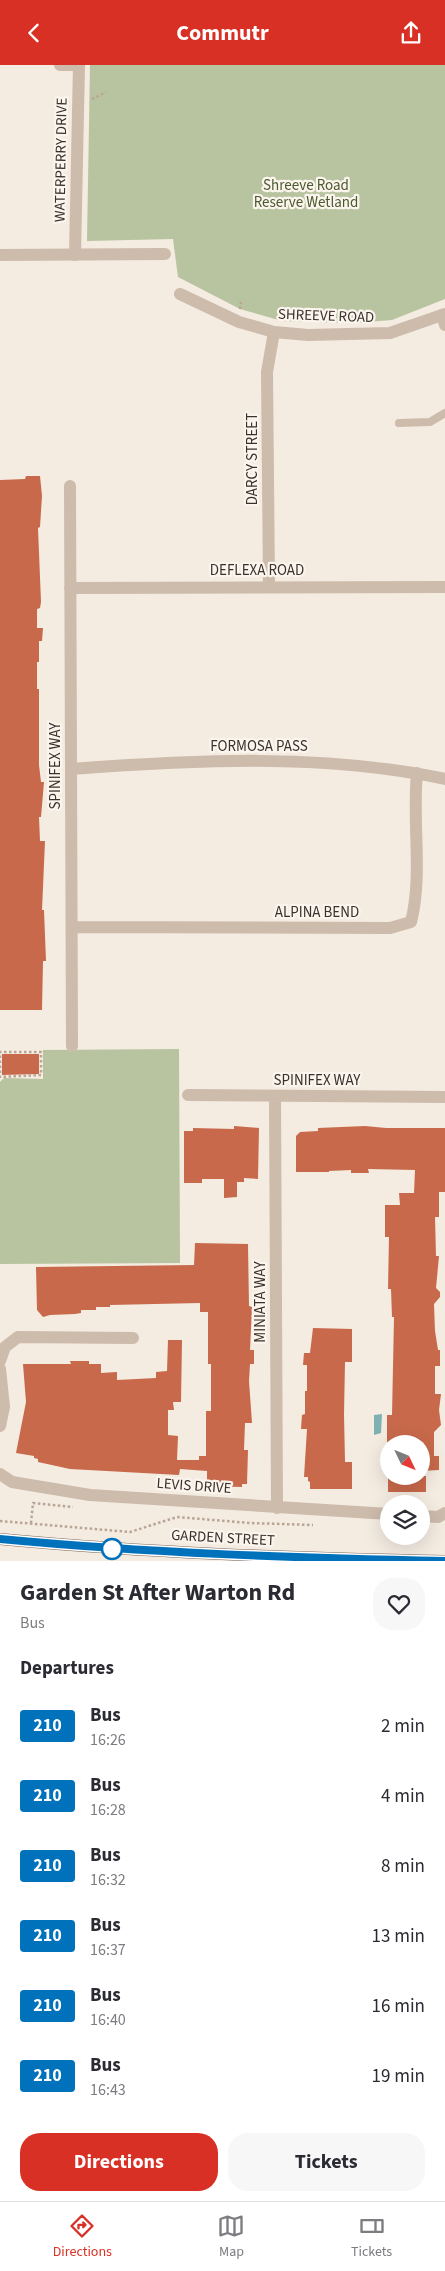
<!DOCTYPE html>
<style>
body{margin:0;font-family:"Source Sans 3",sans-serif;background:#f7f7f7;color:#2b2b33;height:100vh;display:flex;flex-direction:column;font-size:19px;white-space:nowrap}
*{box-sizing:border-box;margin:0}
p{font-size:16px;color:#7c7c81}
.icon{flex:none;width:28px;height:28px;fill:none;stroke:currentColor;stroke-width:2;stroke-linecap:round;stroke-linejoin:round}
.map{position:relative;height:1496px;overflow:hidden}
.drawer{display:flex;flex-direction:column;background:#fff;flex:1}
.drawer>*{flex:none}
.badge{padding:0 10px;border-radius:4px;font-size:18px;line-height:32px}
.needle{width:32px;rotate:133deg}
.tools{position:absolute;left:380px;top:1370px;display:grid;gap:10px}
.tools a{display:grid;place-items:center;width:50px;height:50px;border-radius:50%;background:#fff;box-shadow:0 5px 20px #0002;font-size:25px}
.map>.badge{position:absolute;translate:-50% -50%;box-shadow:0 0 0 2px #fff}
h2{padding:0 20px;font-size:19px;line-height:45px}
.round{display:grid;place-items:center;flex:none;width:52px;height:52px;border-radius:20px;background:#f7f7f7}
.head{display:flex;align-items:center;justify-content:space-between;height:85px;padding:0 20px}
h1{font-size:24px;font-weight:700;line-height:38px}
.primary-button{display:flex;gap:10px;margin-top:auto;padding:10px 20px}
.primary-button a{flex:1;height:58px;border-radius:20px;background:#d93025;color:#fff;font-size:20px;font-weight:700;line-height:58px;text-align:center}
.primary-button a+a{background:#f7f7f7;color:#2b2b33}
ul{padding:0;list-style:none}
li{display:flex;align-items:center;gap:15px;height:70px;padding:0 20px}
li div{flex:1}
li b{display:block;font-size:19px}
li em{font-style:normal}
li .badge{min-width:55px;font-weight:700;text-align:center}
header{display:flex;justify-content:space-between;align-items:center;height:65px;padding:0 20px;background:#d93025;color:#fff;font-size:22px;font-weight:700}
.menu{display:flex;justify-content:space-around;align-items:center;height:70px;border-top:1px solid #e1e1e2;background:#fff;font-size:14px;color:#7c7c81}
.menu a{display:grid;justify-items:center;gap:2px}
.menu .selected{color:#d93025}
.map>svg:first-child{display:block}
.green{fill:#b8c4a0}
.water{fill:#7fb0b2}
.building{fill:#c8694b}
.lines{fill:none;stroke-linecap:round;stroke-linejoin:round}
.path{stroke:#b9a596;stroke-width:2.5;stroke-dasharray:2.5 2.5;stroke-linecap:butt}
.service{stroke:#cdbbac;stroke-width:8}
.minor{stroke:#cdbbac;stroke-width:12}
.tertiary{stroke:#cdbbac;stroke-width:12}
.primary{stroke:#7d675c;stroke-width:12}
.line-casing{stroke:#fff;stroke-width:11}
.line{stroke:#0072bc;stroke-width:8}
.stop-dot{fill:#fff;stroke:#0072bc;stroke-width:2.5}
.labels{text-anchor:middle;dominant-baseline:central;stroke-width:4.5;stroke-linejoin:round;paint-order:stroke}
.street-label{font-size:15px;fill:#3b302b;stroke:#fbf5ee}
.park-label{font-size:15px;fill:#4a5a2e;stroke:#fbf5ee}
</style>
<header><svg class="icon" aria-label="back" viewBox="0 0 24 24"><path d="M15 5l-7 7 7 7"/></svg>Commutr<svg class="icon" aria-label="share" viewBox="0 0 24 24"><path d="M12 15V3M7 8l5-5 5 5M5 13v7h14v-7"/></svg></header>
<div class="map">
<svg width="445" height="1496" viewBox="0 0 445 1496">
<rect width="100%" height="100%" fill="#f4ebe1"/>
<!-- green -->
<path class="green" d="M90,0H445V234L392,255L353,258L282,256L240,244L178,212L173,174L87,176Z
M179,984L180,1198L0,1199V1017L4,1013L43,1014V985Z"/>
<!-- water -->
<path class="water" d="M382,1349L381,1368L374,1370V1350Z"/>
<!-- building -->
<path class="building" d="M26,411H40L42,431L40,462L38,463L41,537L40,543L37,544V563H43L42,576H39V597H37V624H39V700L41,717H44L41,752H39L40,776H45L42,845H44L46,896H43L42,945H0V415L25,414Z
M2,989H39V1009L2,1010Z
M234,1061L259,1063L258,1114L244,1113V1117H237V1132L224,1133V1114H202V1118H184V1066H193V1063L234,1064Z
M365,1061L386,1063H445V1127H439V1152H435L436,1191H439L436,1223L440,1227V1232L434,1239L435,1266L438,1285H440V1301H435V1329H441L439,1345L441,1360L434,1367V1391H439V1405L421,1406V1379H387V1350H392L394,1252H392L391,1224H388L389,1172H385V1140H400L399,1128H414L415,1105L368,1104L369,1108H351V1105L329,1106V1107H296V1071L300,1067L318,1066V1063Z
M195,1178L248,1179L249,1241L252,1242L250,1285H254V1299H250L249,1316L252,1358H245L244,1385H248L247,1419H242V1422L207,1421V1406L180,1404L179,1410L70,1404L38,1397V1394L34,1393V1391L16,1388L26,1337L23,1299H71L70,1296H89V1299H101V1308L117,1307V1315L156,1313V1307L167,1306L168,1275H182L181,1337H173L174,1345H168V1370L178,1371L177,1395H199V1391H206V1346H211V1299H208V1247H200V1238L110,1240V1242H96V1245H81V1248L75,1249L50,1250L43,1252L37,1245L36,1202L194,1200Z
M313,1263L352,1264V1297H345L344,1349L345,1397H352V1424H310V1417L308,1416V1412H304L307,1364H301L302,1350L305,1349V1326H307V1300H303L304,1288H310Z
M388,1411H426V1427H388Z"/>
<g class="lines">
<!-- path -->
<path class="path" d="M92,34L106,27
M240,244L241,237
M0,1013V987H41V1010L1,1012
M0,1456L130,1467L177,1452L250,1458L313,1460
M31,1458L33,1438L73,1442"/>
<!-- service -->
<path class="service" d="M399,358L430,357L445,348"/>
<!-- minor -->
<path class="minor" d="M60,0H79
M75,190L79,0
M442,250L445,260
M70,421L72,981
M269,521L267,307L274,267
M70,523L445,522
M71,704C195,695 322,688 445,714
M72,862L390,863L411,857C423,809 412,757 417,708
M188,1030L445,1032
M275,1031L277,1443
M0,1296L5,1282L18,1272L133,1273
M0,1304L4,1342L0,1361
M0,1409L12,1417L90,1430L389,1449
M421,1451L438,1452L445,1448"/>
<!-- tertiary -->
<path class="tertiary" d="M0,190L165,189
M180,229L239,257L274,267L308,270L390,268L445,249"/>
<!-- primary -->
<path class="primary" d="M0,1474C148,1488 296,1493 445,1496"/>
</g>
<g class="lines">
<defs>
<path id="line" d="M0,1474C148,1488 296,1493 445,1496"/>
</defs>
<!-- line casing -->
<use href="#line" class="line-casing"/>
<!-- line -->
<use href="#line" class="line"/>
</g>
<!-- markers -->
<circle class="stop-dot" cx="112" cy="1484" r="10"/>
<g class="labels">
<!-- street labels -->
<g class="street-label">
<text transform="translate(61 95) rotate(-89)">WATERPERRY DRIVE</text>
<text transform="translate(326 251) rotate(2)">SHREEVE ROAD</text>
<text transform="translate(252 394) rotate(-90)">DARCY STREET</text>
<text x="257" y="505">DEFLEXA ROAD</text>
<text x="259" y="681">FORMOSA PASS</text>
<text transform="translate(55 701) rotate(-90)">SPINIFEX WAY</text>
<text x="317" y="847">ALPINA BEND</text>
<text x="317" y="1015">SPINIFEX WAY</text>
<text transform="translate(260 1237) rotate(-90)">MINIATA WAY</text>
<text transform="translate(194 1421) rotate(4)">LEVIS DRIVE</text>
<text transform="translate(223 1473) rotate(3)">GARDEN STREET</text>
</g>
<!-- park labels -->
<g class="park-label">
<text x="306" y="120">Shreeve Road<tspan x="306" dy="17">Reserve Wetland</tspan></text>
</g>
</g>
</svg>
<div class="tools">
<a><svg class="needle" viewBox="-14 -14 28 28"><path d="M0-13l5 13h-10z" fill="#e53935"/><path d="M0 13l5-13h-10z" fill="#7c7c81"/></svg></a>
<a><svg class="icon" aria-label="layers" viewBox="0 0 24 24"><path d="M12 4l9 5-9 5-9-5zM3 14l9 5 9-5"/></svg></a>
</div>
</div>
<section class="drawer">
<div class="head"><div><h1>Garden St After Warton Rd</h1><p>Bus</p></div><a class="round"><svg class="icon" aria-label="heart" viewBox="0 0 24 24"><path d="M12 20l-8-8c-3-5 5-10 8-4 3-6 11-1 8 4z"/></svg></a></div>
<h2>Departures</h2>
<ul>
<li><span class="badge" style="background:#0072bc;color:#fff">210</span><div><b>Bus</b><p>16:26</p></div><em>2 min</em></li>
<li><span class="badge" style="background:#0072bc;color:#fff">210</span><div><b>Bus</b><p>16:28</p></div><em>4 min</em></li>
<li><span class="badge" style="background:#0072bc;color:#fff">210</span><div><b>Bus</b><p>16:32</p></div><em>8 min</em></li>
<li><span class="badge" style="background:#0072bc;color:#fff">210</span><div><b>Bus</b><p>16:37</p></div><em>13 min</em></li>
<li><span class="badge" style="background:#0072bc;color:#fff">210</span><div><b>Bus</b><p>16:40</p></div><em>16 min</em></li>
<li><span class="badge" style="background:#0072bc;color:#fff">210</span><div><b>Bus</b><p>16:43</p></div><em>19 min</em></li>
</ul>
<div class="primary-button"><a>Directions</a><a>Tickets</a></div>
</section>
<nav class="menu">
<a class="selected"><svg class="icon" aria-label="directions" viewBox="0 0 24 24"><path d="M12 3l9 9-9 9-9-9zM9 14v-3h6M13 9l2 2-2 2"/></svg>Directions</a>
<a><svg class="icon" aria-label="map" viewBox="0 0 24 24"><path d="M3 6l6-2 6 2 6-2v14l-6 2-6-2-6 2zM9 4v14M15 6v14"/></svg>Map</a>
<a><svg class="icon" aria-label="tickets" viewBox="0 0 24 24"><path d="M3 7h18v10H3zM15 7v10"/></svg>Tickets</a>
</nav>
